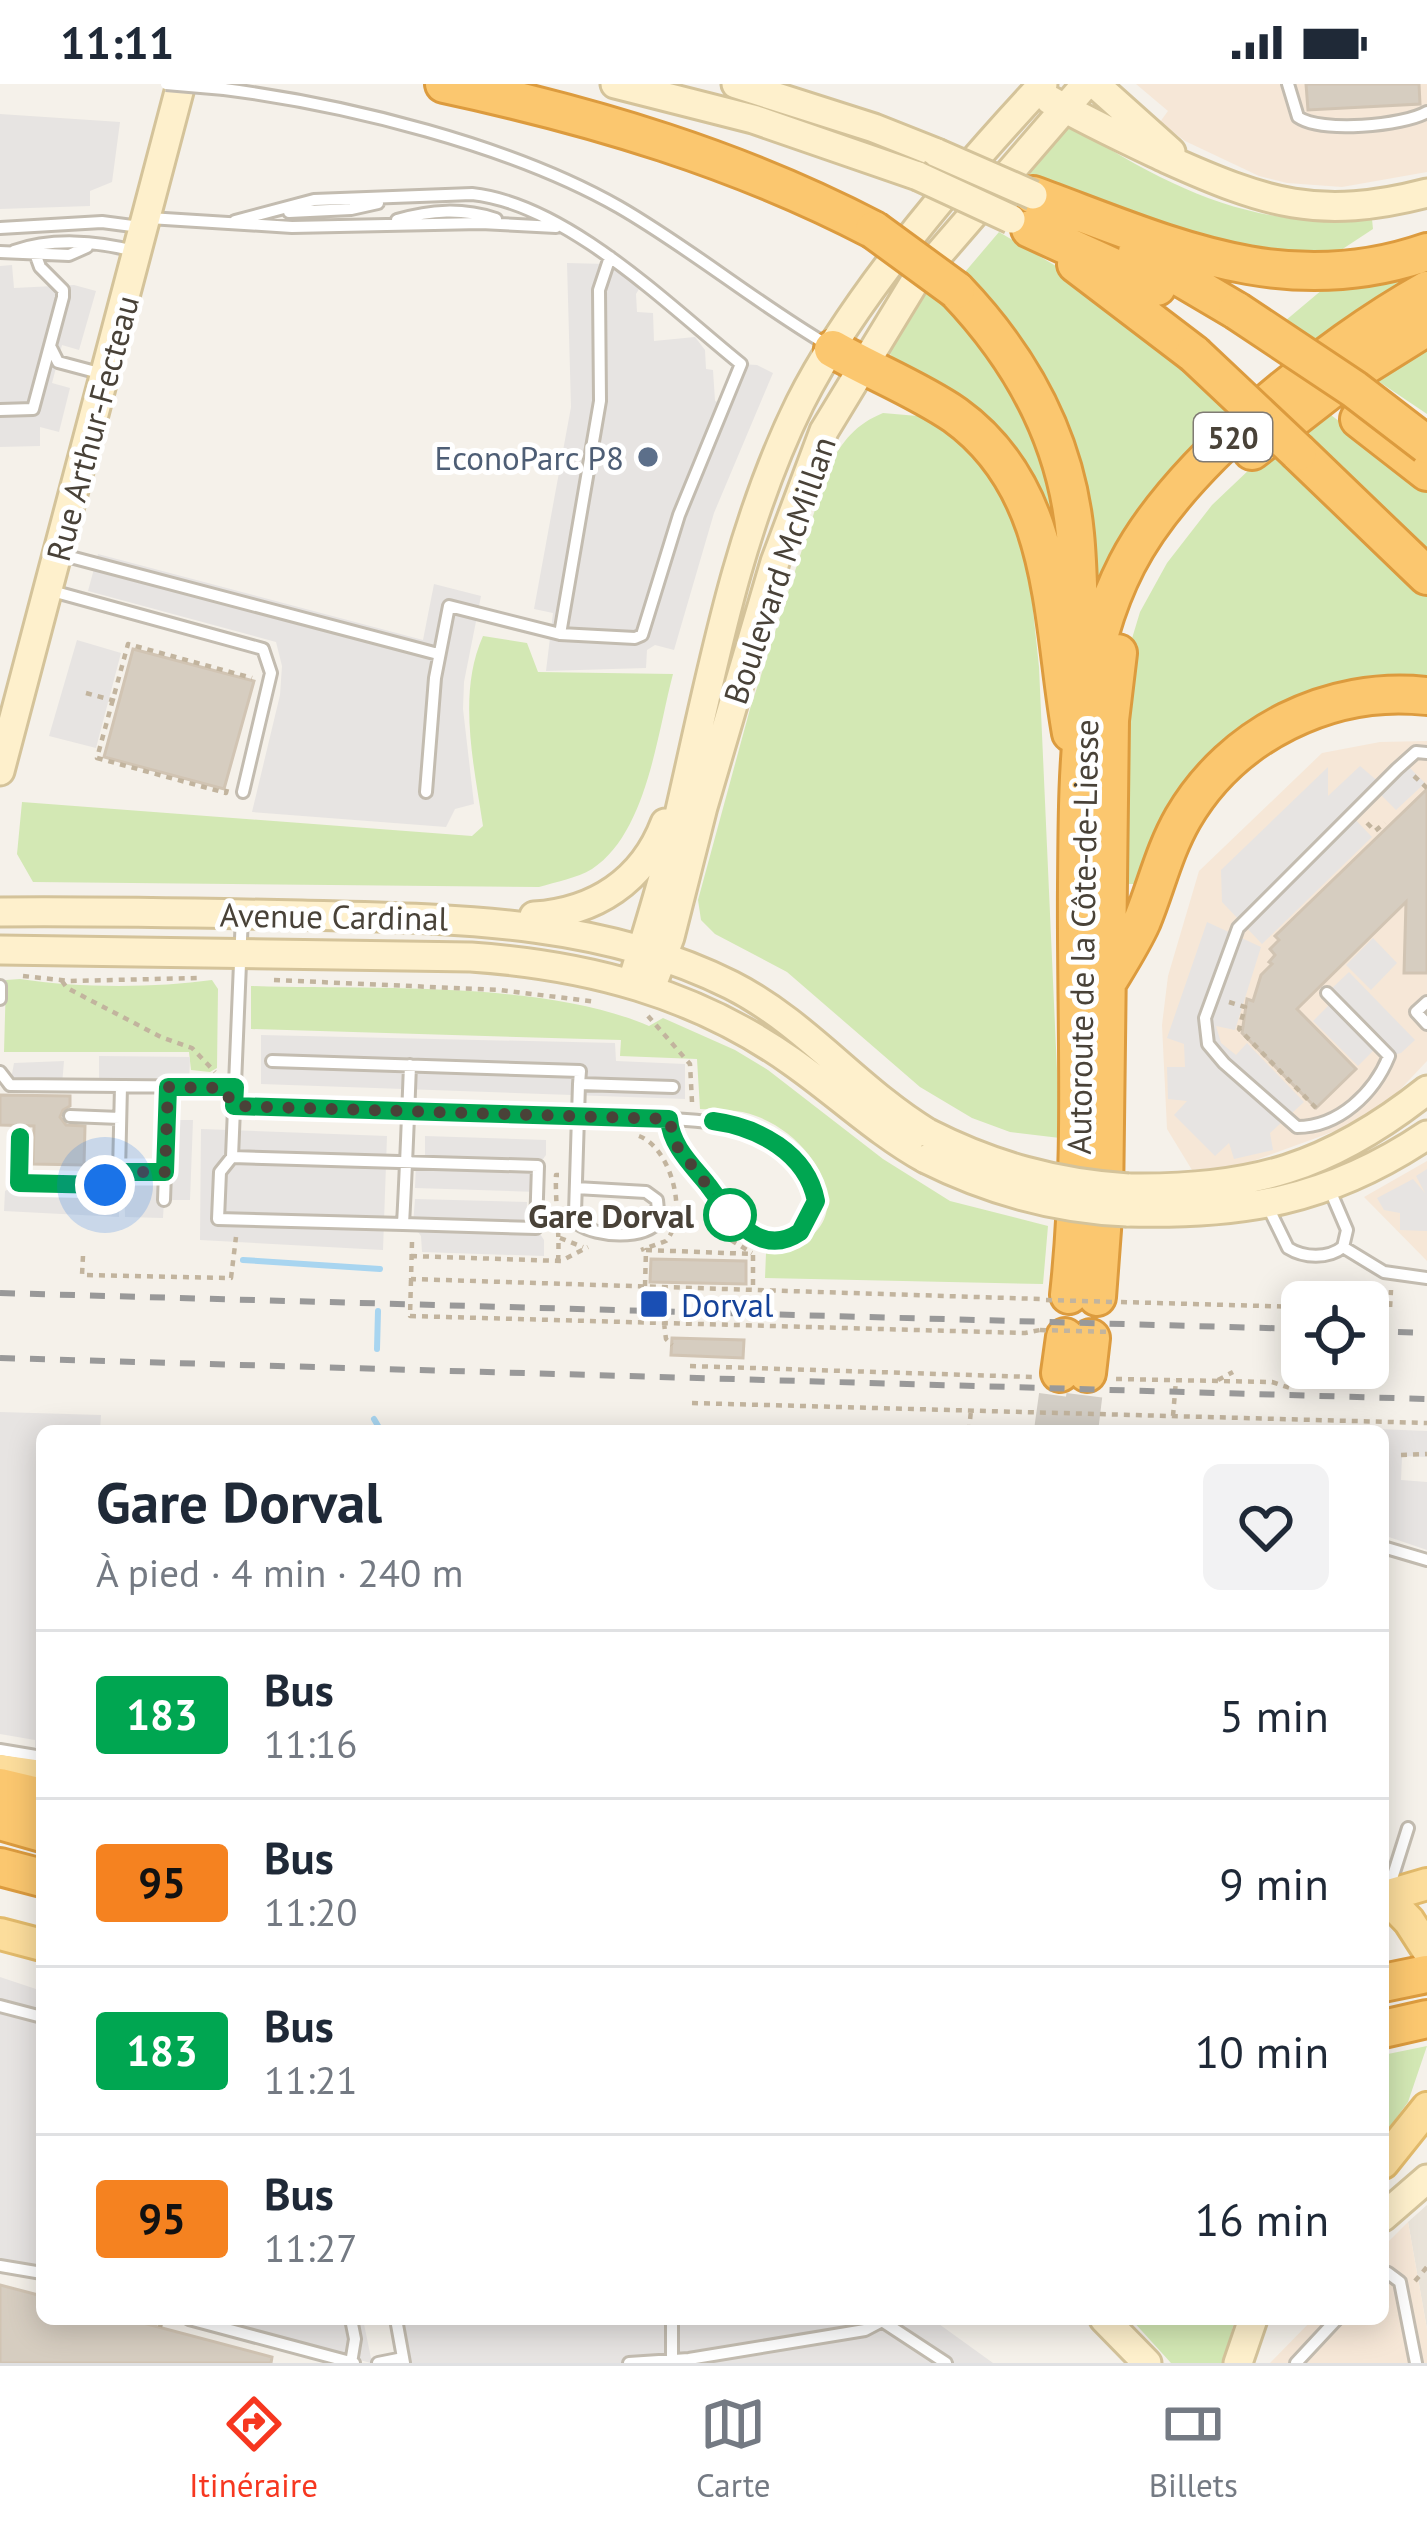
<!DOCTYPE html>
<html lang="fr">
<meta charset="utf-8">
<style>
body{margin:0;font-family:"PT Sans",sans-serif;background:#f2f2f3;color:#1f2937;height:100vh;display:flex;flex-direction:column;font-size:45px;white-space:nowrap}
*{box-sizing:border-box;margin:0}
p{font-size:39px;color:#747a83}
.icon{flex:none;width:66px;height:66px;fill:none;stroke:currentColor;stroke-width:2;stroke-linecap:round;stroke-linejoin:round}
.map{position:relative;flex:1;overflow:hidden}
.panel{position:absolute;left:36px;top:1341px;width:1353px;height:900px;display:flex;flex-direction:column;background:#fff;border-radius:18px;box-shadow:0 6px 30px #0003}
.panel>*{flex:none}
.badge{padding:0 24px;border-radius:9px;font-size:42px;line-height:78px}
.fabs{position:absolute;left:1281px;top:1197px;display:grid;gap:24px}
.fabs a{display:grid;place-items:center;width:108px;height:108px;border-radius:18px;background:#fff;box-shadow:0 6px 30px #0003;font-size:60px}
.you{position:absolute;width:60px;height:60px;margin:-30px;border:9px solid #fff;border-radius:50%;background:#1a73e8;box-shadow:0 0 0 18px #1a73e833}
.map>.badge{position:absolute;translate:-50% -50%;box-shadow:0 0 0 6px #fff}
.round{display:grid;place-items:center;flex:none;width:126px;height:126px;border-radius:18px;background:#f2f2f3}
.summary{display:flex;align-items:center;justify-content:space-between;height:204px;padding:0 60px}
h1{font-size:57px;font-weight:700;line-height:90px}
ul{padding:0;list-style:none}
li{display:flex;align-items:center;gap:36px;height:168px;padding:0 60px;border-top:3px solid #e0e1e3}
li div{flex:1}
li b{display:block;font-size:45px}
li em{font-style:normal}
li .badge{min-width:132px;font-weight:700;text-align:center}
.status{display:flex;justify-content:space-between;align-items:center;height:84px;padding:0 60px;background:#fff;direction:ltr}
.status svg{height:33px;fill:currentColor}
.tabs{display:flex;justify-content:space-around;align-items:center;height:168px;border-top:3px solid #e0e1e3;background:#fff;font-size:33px;color:#747a83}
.tabs a{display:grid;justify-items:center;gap:6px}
.tabs .on{color:#f63720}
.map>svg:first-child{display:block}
.residential{fill:#e9e3d9}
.commercial{fill:#f6e7d7}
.green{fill:#d3e8b4}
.parking{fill:#e7e4e2}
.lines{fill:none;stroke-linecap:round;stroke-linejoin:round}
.stream{stroke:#a8d5f0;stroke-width:6}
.building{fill:#d6cdc0;stroke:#d1c4b3;stroke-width:3}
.highway-tunnel{stroke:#d3cec6;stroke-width:36;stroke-dasharray:36 18;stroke-linecap:butt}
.lane-casing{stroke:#c3bcb0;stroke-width:16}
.secondary-casing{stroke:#d4c39a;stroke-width:33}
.primary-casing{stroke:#e2ba6b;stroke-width:36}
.highway-casing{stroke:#dc9b3e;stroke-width:42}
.path{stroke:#c2b49e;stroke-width:4.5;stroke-dasharray:6 6;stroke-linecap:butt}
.lane{stroke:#fff;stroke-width:10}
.secondary{stroke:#fef0cc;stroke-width:27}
.primary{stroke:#fcdd9c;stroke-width:30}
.highway{stroke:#fbc76f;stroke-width:36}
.rail{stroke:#999;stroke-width:6;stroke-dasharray:15 15;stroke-linecap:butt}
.lane-bridge-casing{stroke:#c3bcb0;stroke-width:16;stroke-linecap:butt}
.secondary-bridge-casing{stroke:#d4c39a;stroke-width:33;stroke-linecap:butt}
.highway-bridge-casing{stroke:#dc9b3e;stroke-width:42;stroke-linecap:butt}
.path-bridge{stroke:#c2b49e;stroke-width:4.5;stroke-dasharray:6 6;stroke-linecap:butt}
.lane-bridge{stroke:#fff;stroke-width:10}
.secondary-bridge{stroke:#fef0cc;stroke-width:27}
.highway-bridge{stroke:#fbc76f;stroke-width:36}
.line-casing{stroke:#fff;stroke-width:27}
.line{stroke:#00a651;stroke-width:18}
.walk{stroke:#494238;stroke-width:12;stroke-dasharray:0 21.6}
.service-dot{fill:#5c6f8a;stroke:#fff;stroke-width:4.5}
.stop-dot{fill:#fff;stroke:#00a651;stroke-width:6}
.transit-dot{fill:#1a4fb4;stroke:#fff;stroke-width:4.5}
.labels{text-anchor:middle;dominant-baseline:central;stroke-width:10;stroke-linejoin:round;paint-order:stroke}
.shield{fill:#fff;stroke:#807b74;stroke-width:3}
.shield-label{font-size:30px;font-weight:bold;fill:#494238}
.street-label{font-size:33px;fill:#494238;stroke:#fff}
.service-label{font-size:33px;fill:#4e5e75;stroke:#fff;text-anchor:end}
.stop-label{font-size:33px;font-weight:bold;fill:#494238;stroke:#fff;text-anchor:end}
.transit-label{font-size:33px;fill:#164399;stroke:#fff;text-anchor:start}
</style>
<div class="status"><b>11:11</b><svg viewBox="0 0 49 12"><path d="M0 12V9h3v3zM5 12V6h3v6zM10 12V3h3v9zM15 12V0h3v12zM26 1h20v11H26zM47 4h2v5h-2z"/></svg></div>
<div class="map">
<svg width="1427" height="2279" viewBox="0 0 1427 2279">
<rect width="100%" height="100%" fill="#f5f1ea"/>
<!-- residential -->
<path class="residential" d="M1427,2121V2245L1408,2138Z"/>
<!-- commercial -->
<path class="commercial" d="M1136,0H1427V88L1342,103L1287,99L1259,92L1185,57L1160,38L1168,27Z
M1427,657V977L1395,1011L1349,1042L1242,1081L1192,1086L1167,1045L1162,941L1168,892L1199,787L1322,669L1380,658Z
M1427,1077V1177L1364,1113Z
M1408,2138L1427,2245V2279H1270L1313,2235H1383V2163Z"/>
<!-- green -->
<path class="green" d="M1073,43C1173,105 1252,146 1372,135L1373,145L1335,170L1241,164L1137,134L1025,88L1065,46Z
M999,148L1086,200L1240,328L1098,515L999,230L965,188Z
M1427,183V192L1322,261L1285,237L1329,200Z
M926,198L998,283L1034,343L1064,452L1053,453L889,269L886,258Z
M1427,265V330L1375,295Z
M1323,325L1427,404V477L1291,347Z
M883,329L929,333L988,383L1007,409L1028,478L1039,583L1060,1054L1010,1048L972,1034L920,1003L787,888L715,850L701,836L698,816L750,625L829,383C842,357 856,340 883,329Z
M1273,363L1427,505V599L1277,628L1231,652L1164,727L1135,800H1125L1127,571L1140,528L1167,479L1212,421Z
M483,552L527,559L538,588L673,590C657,650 647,749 592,785C577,794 556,798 539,803L33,798L17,770L22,718L472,752L483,742C474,681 457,610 483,552Z
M20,895C77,904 155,904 212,896L218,905L217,984L210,988L191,986L189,968H4L6,896Z
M251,902C368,906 543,896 649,942L663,934L735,966L768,986L883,1075L950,1117L1048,1142L1043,1200L765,1194L766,1169C870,1155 825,1057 756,1032C739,1025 718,1026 700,1025L697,975L620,972L621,956L251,945Z
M1427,1962L1408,2018L1383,2052V1971Z
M1131,2235H1235L1223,2279H1171Z"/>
<!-- parking -->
<path class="parking" d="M0,30L120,38L112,98L90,107V122L0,125Z
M610,173L642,200L636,210L637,228L653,229L654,257L695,253L705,266L706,285L713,286L715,317L723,320L741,280L757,281L773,289L714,429L674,566L655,561L647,566L646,584L546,587L553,529L534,525L571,323L567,179L606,180Z
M12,181L14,204L74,201L96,207L79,266L62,261L52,299L70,304L59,348L40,343V362L0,363V182Z
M98,470L423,556L434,500L481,512L464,598L463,625L474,720L455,725L446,743L252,728L280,611L282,582L276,558L88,507Z
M77,556L121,569L96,664L49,652Z
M1404,678L1425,699L1396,726L1376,706L1351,731L1372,753L1262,860L1222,818L1221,786L1328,683V712L1360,682L1381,700Z
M1207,838L1261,863L1235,946L1216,942L1221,959L1236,971L1247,959L1304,1018L1270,1049L1273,1066L1234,1075L1229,1059L1215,1072L1174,1031L1187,1017L1168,1015L1167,983H1185L1184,960L1167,954Z
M1373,854L1397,879L1371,906L1346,881Z
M1349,888L1415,956L1401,969L1389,972L1378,962L1358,982L1313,937L1333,917L1327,909Z
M261,951L615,959L616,977L685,980V1015L261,1000Z
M99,972L190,973L189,1003L99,1002Z
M64,977L62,1001H10L14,979Z
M167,1036H193L190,1116H164L163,1134L125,1133L124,1088H165Z
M201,1045L387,1052L383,1166L200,1156Z
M425,1052L546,1056V1071L538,1082L537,1108L415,1104L416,1078L425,1077Z
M1427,1085V1147L1400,1146V1129L1384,1126L1377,1114L1413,1095L1425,1109L1416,1092Z
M119,1088V1133L4,1127L5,1107L19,1099L105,1101Z
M415,1115L527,1118L526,1143L536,1144L544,1156V1172L422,1168L421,1152L413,1141Z
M0,1328L101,1331L100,1347H42V1664L35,1663V1656L0,1650Z
M1303,1342L1427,1347V1373L1402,1372L1401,1396L1427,1398V1466L1383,1451V1347H1303Z
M0,1893L42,1907V2192L0,2180Z
M206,2235H363L372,2279H371Z
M397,2235H932L993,2279H406Z"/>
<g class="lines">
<!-- stream -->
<path class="stream" d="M243,1176L380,1185
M377,1265L378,1227
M374,1335L381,1347"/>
</g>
<!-- building -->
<path class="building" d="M1306,0H1419L1420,20L1308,26Z
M133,565L254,597L224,705L104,673Z
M1427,705V889H1404L1406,818L1297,925L1356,985L1316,1024L1242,949L1247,915L1253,917L1261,891L1272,880L1269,878L1275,871L1270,865L1279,856L1275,852Z
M0,1011L70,1012V1022L63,1026L60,1033L66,1041L85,1042L84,1081L33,1080L34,1042L0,1041Z
M651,1175L746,1177V1200L650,1198Z
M672,1254L744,1256L743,1274L671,1271Z
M0,2201L42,2212V2235H128L272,2273L271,2279H0Z"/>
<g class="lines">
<!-- highway-tunnel -->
<path class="highway-tunnel" d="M1052,1347L1060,1289
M1080,1347L1087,1289"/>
<defs>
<path id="lane" d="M1288,0L1298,33C1321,49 1403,42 1427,28
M224,5C348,21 510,61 619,123C690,164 755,218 826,260
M289,128L351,125L378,119
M149,134L292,143L481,139L556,143
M397,136C431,126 462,124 496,135
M235,137L314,116L472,110C567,120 669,222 741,280L679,431L642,551L635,554L560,550L449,522L435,594L426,708
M0,144L102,138L140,143
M14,167C51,154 96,157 134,167
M0,168L69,171L87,163
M51,264L58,278L103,290
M0,326L33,325L63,213V206L40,183L36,172
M59,470L438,570
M52,507L263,565L271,589L243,708
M560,550L600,317L599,206L610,173
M242,831L232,1073L538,1082L536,1144L403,1140C406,1087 408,1034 410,981
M0,902V915
M1327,909L1389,972C1374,1009 1339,1043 1297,1043L1224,979L1208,960L1205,934L1238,844L1397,685L1416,668L1427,669
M1427,918L1416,928L1427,940
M272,977L580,987L579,1000L673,1003
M0,988L10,1001L235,1003
M234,1022L669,1035C727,1037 803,1047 816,1117C792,1229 672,1079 669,1035
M70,1032L120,1034
M20,1053L19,1099L105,1101L119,1088H165
M232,1073L220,1088L218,1135L403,1140
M119,1088L121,1002
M576,1104L646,1108L657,1116L659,1137C644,1156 597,1153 578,1140L575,1129L579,1000
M164,1116L168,1003
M1267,1121L1288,1164C1304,1174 1328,1175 1343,1163L1347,1146L1329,1104
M1343,1163L1384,1188L1427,1194
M1383,1463L1427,1476
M0,1666L42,1673
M1389,1804L1408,1744
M0,1922L42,1933
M0,2182L42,2189
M1383,2193L1388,2189L1400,2198L1416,2279
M189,2235L354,2279
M351,2235L355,2255L351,2279
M396,2235L404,2279
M879,2235L946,2279
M378,2279L403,2274
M629,2279L689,2275L865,2246L882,2237
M672,2279V2235
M1296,2279L1337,2235"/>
<path id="secondary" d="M615,0L753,35L918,92
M736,0L874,44L937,69
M1095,0L1171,68
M1050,16C1088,38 1127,56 1167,75C1265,119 1319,137 1427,109
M0,687L181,0
M0,828C100,827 201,829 302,831C447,835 598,834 731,901C806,939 857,1006 928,1049
M534,832C595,828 643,797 665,739
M0,866L471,873C587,881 695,909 791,977C837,1009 877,1048 926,1075
M632,898C647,848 663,799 675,748C709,604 734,453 800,319C853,213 962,87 1043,0
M651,904L670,853L703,723L775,478L824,347L914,199L1086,0
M1128,1104C1251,1106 1329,1084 1427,1006
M1127,1128C1242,1131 1329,1117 1427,1051
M1383,2133L1427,2095
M1104,2235L1147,2279
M1238,2279L1253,2235"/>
<path id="primary" d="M0,1686L42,1692
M1383,1810L1409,1837L1427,1865
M1386,1812L1427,1800
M0,1850L42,1861
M1383,2079L1427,2024"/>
<path id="highway" d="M444,0C593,32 738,75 874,146
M1033,111C1167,160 1283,218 1427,168
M1030,145L1157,203
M1137,168L1237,227
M1076,180L1194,270
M956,206C1021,274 1066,355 1075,450C1079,490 1078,531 1081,571
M833,265C873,288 917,305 955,331C1059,406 1051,536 1071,649
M1359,335L1427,388
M1252,367L1347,293L1427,243
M1298,368L1427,492
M1110,894C1121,876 1133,857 1142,837C1156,803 1164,767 1183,734C1232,650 1330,601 1427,612
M1069,1211C1084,1075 1076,939 1077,802C1078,693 1076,579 1127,480C1179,379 1328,261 1427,206
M1097,1213L1104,1119L1110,636L1118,569
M1060,1289L1065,1253
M1087,1289L1091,1254
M0,1703L42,1713
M0,1737L42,1749
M0,1783L42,1794
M1383,1899L1427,1890
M1383,1945L1427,1935"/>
</defs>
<!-- lane casing -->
<use href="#lane" class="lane-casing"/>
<!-- secondary casing -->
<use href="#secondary" class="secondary-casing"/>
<!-- primary casing -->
<use href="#primary" class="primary-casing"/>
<!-- highway casing -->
<use href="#highway" class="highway-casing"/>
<!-- path -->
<path class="path" d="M86,609L119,618
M1414,692L1427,704
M227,705L226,709L97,674L128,560L252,594
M1367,739L1375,747L1385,739
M23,892L70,897L197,894
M274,896L500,906L597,918
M62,897L67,904L161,953L192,964L215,988
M1229,918L1245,923L1239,945L1316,1024
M648,932L690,980L692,1018
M639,1052C671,1064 689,1131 666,1157L641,1166
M706,1131L721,1150L752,1169
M560,1154L583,1163
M412,1158L411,1195L1040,1215
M83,1172L82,1191L231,1194L236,1153
M411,1172L561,1177L588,1163
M558,1177C560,1148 555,1120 556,1091H559
M411,1196L410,1232L1025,1249L1040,1246
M645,1202L646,1166L753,1170V1204
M1121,1218L1302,1223
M1368,1225H1390L1391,1206
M664,1239L666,1255L672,1261
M690,1282L1032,1293
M1116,1295L1272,1298L1290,1304V1296L1319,1298L1323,1294
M1218,1296L1233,1288
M692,1319L1427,1339
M1173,1332L1176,1296
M969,1343L991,1347
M969,1347L971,1326
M1401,1371L1427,1370
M1415,2197L1427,2183
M160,2243L162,2235"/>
<!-- lane -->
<use href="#lane" class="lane"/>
<!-- secondary -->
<use href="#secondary" class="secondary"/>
<!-- primary -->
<use href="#primary" class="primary"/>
<!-- highway -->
<use href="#highway" class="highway"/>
<!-- rail -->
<path class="rail" d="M0,1209L1302,1245
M1368,1247L1427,1249
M0,1274L1427,1315"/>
<defs>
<path id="lane-bridge" d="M166,0L224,5"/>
<path id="secondary-bridge" d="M937,69L1033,111
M918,92L1011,135
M928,1049C993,1082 1055,1099 1128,1104
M926,1075C990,1107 1055,1125 1127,1128"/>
<path id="highway-bridge" d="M874,146L956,206
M1237,227L1354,305L1427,361
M1194,270L1298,368"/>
</defs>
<!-- lane-bridge casing -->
<use href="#lane-bridge" class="lane-bridge-casing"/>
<!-- secondary-bridge casing -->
<use href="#secondary-bridge" class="secondary-bridge-casing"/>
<!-- highway-bridge casing -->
<use href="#highway-bridge" class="highway-bridge-casing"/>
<!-- path-bridge -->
<path class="path-bridge" d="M1046,1216L1116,1218
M1040,1246L1112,1248"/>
<!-- lane-bridge -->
<use href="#lane-bridge" class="lane-bridge"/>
<!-- secondary-bridge -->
<use href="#secondary-bridge" class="secondary-bridge"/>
<!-- highway-bridge -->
<use href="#highway-bridge" class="highway-bridge"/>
</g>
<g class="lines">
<defs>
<path id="line" d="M20,1053L19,1099L105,1101L119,1088H165L168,1003H235L234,1022L669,1035C671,1062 692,1081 708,1101C730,1130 759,1176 800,1148L816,1117C807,1069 758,1043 713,1037"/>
</defs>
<!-- line casing -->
<use href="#line" class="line-casing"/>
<!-- line -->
<use href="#line" class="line"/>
<!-- walk -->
<path class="walk" d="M105,1101L119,1088H165L168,1003L223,1004L234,1022L669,1035L676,1061L730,1131"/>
</g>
<!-- markers -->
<circle class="service-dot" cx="648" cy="373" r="12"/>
<circle class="stop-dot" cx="730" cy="1131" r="24"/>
<rect class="transit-dot" x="639" y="1205" width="30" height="30" rx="6"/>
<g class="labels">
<!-- shield labels -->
<rect class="shield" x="1194" y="329" width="78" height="48" rx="9"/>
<g class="shield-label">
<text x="1233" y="353">520</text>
</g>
<!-- street labels -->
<g class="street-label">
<text transform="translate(92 344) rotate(-75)">Rue Arthur-Fecteau</text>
<text transform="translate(779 486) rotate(-71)">Boulevard McMillan</text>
<text transform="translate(334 832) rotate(1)">Avenue Cardinal</text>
<text transform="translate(1082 853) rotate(-89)">Autoroute de la Côte-de-Liesse</text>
</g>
<!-- service labels -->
<g class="service-label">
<text x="624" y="373">EconoParc P8</text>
</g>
<!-- stop labels -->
<g class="stop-label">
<text x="694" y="1131">Gare Dorval</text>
</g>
<!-- transit labels -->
<g class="transit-label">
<text x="681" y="1220">Dorval</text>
</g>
</g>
</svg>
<div class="fabs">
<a><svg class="icon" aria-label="locate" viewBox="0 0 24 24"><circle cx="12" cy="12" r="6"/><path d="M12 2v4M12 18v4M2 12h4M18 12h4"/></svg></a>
</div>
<div class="you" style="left:105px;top:1101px"></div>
<section class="panel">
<div class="summary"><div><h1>Gare Dorval</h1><p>À pied · 4 min · 240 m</p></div><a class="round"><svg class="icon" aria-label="heart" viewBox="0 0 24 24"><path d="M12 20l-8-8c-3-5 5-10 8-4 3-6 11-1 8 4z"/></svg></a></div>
<ul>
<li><span class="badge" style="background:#00a651;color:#fff">183</span><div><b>Bus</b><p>11:16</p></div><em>5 min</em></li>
<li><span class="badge" style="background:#f58220;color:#111">95</span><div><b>Bus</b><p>11:20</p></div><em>9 min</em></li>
<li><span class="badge" style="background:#00a651;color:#fff">183</span><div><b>Bus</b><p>11:21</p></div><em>10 min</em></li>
<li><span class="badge" style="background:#f58220;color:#111">95</span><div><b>Bus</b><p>11:27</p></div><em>16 min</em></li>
</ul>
</section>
</div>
<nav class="tabs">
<a class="on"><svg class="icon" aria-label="directions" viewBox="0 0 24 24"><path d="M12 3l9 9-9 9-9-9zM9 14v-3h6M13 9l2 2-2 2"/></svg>Itinéraire</a>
<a><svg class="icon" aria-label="map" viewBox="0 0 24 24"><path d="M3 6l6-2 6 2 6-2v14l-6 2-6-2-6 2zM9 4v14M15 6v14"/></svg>Carte</a>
<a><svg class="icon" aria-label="tickets" viewBox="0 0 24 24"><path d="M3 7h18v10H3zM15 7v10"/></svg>Billets</a>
</nav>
